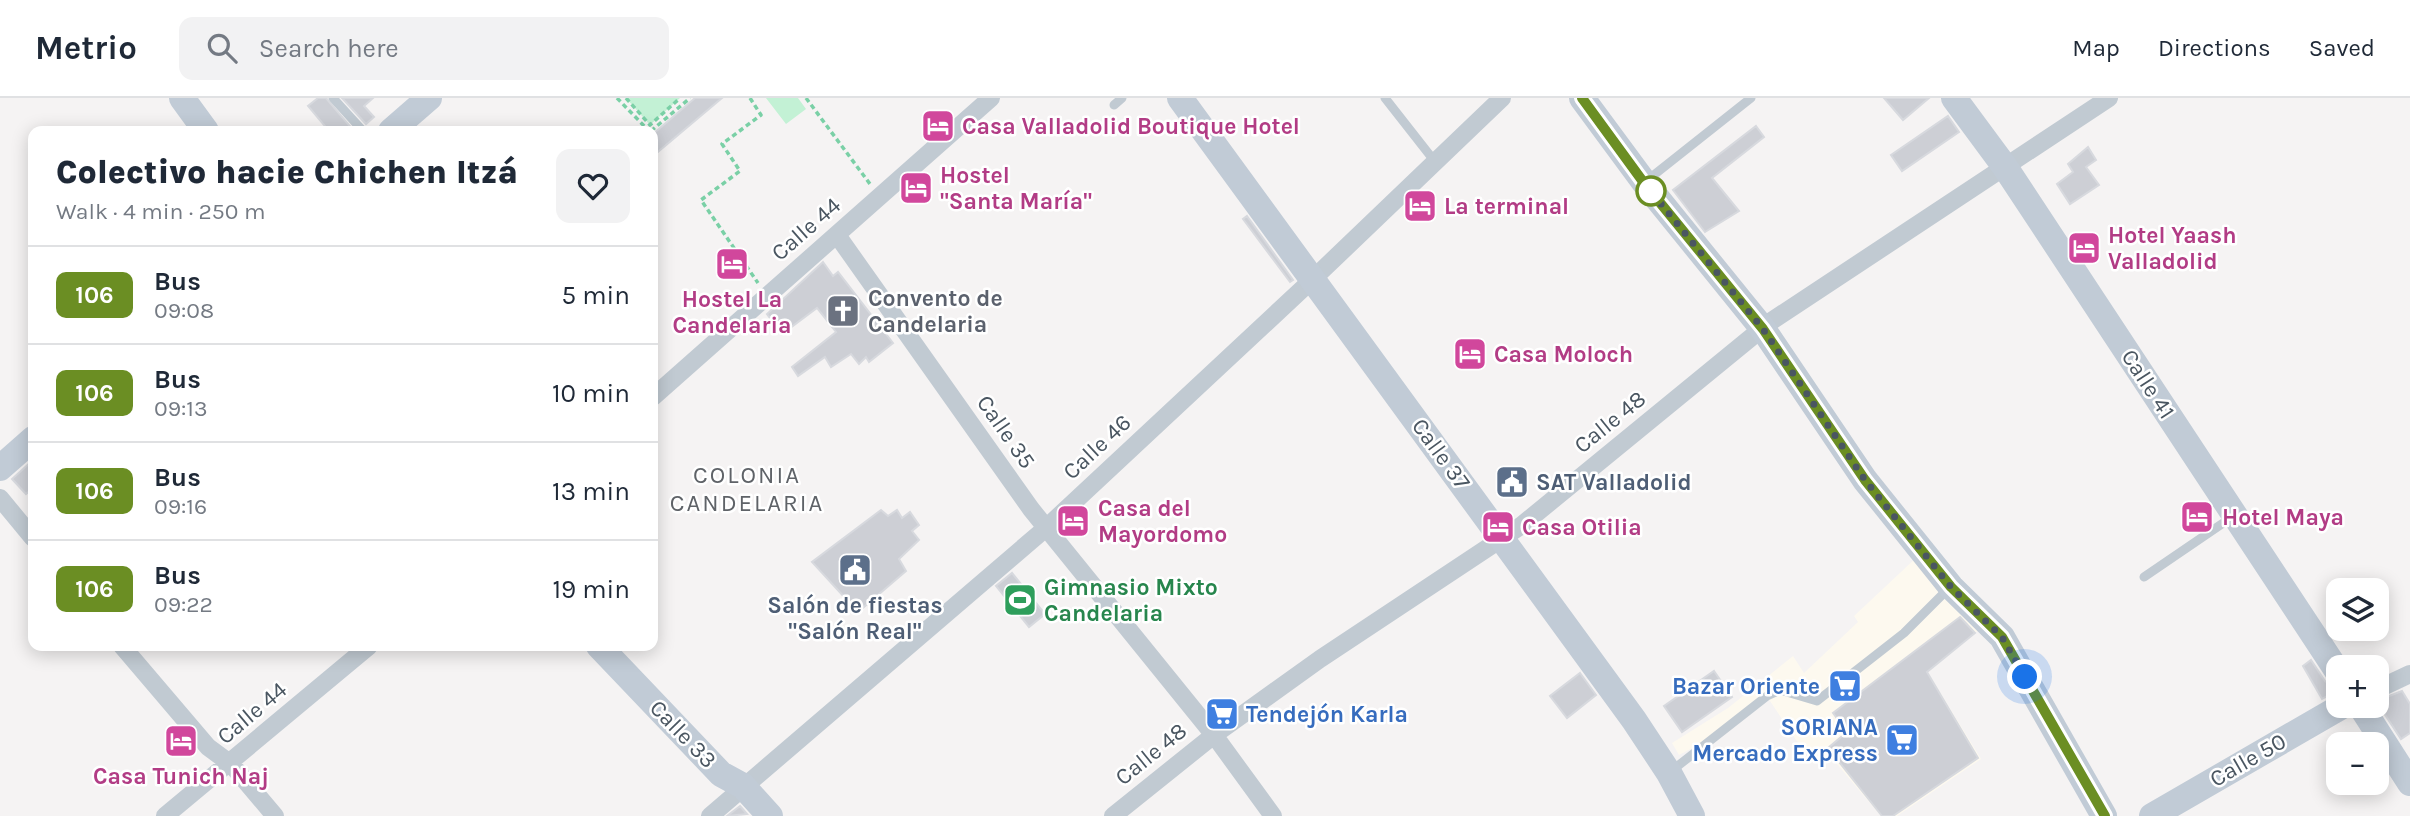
<!DOCTYPE html>
<meta charset="utf-8">
<style>
body{margin:0;font-family:Karla,sans-serif;background:#f2f2f3;color:#1f2937;height:100vh;display:flex;flex-direction:column;font-size:26px;white-space:nowrap}
*{box-sizing:border-box;margin:0}
p{font-size:23px;color:#747a83}
.icon{flex:none;width:38px;height:38px;fill:none;stroke:currentColor;stroke-width:2;stroke-linecap:round;stroke-linejoin:round}
.map{position:relative;flex:1;overflow:hidden}
.panel{position:absolute;left:28px;top:28px;width:630px;height:525px;display:flex;flex-direction:column;background:#fff;border-radius:14px;box-shadow:0 4px 18px #0003}
.panel>*{flex:none}
.badge{padding:0 14px;border-radius:10px;font-size:24px;line-height:46px}
.fabs{position:absolute;left:2326px;top:480px;display:grid;gap:14px}
.fabs a{display:grid;place-items:center;width:63px;height:63px;border-radius:14px;background:#fff;box-shadow:0 4px 18px #0003;font-size:35px}
.you{position:absolute;width:35px;height:35px;margin:-18px;border:5px solid #fff;border-radius:50%;background:#1a73e8;box-shadow:0 0 0 10px #1a73e833}
.map>.badge{position:absolute;translate:-50% -50%;box-shadow:0 0 0 4px #fff}
.round{display:grid;place-items:center;flex:none;width:74px;height:74px;border-radius:14px;background:#f2f2f3}
.head{display:flex;align-items:center;justify-content:space-between;height:119px;padding:0 28px}
h1{font-size:33px;font-weight:800;line-height:52px}
ul{padding:0;list-style:none}
li{display:flex;align-items:center;gap:21px;height:98px;padding:0 28px;border-top:2px solid #e0e1e3}
li div{flex:1}
li b{display:block;font-size:26px}
li em{font-style:normal}
li .badge{min-width:77px;font-weight:700;text-align:center}
header{display:flex;align-items:center;gap:42px;box-sizing:border-box;height:98px;padding:0 35px;background:#fff;border-bottom:2px solid #e0e1e3}
header strong{font-size:33px}
nav{display:flex;gap:38px;margin-inline-start:auto;font-size:24px}
.search{width:490px;height:63px;background:#f2f2f3;display:flex;align-items:center;gap:18px;box-sizing:border-box;padding:0 24px;border-radius:14px;color:#747a83;font-size:26px}
.map>svg:first-child{display:block}
.commercial{fill:#fdf9ef}
.green{fill:#c3f1d5}
.building{fill:#cdcfd5;stroke:#d7d9de;stroke-width:2}
.lines{fill:none;stroke-linecap:round;stroke-linejoin:round}
.path{stroke:#7ad0a6;stroke-width:3.5;stroke-dasharray:5 3.5;stroke-linecap:butt}
.lane{stroke:#c1cad2;stroke-width:9}
.street{stroke:#c1cad2;stroke-width:18}
.secondary{stroke:#c1cbd6;stroke-width:26}
.line-casing{stroke:#fff;stroke-width:16}
.line{stroke:#6b8e23;stroke-width:10}
.walk{stroke:#4a5661;stroke-width:7;stroke-dasharray:0 12.6}
.stop-dot{fill:#fff;stroke:#6b8e23;stroke-width:3.5}
.labels{text-anchor:middle;dominant-baseline:central;stroke-width:5;stroke-linejoin:round;paint-order:stroke}
.hotel-label{font-size:23px;font-weight:bold;fill:#b23c85;stroke:#fff;text-anchor:start}
.street-label{font-size:23px;fill:#4a5661;stroke:#fff}
.worship-label{font-size:23px;font-weight:bold;fill:#5b616d;stroke:#fff;text-anchor:start}
.service-label{font-size:23px;font-weight:bold;fill:#4e5e75;stroke:#fff;text-anchor:start}
.leisure-label{font-size:23px;font-weight:bold;fill:#27864d;stroke:#fff;text-anchor:start}
.shop-label{font-size:23px;font-weight:bold;fill:#366cbe;stroke:#fff;text-anchor:end}
.neighbourhood-label{font-size:24px;letter-spacing:2px;fill:#5f6368;stroke:#fff}
</style>
<header>
<strong>Metrio</strong>
<div class="search"><svg class="icon" aria-label="search" viewBox="0 0 24 24"><circle cx="10" cy="10" r="6"/><path d="M15 15l6 6"/></svg>Search here</div>
<nav><a>Map</a><a>Directions</a><a>Saved</a></nav>
</header>
<div class="map">
<svg width="2410" height="718" viewBox="0 0 2410 718">
<rect width="100%" height="100%" fill="#f5f3f3"/>
<!-- commercial -->
<path class="commercial" d="M1918,458L1980,531L1927,573L1981,661L1897,718H1881L1826,653L1815,662L1796,642L1768,600L1719,636L1679,657L1672,645L1728,610L1793,558L1804,575L1858,524L1854,518Z"/>
<!-- green -->
<path class="green" d="M626,0H680L650,27Z
M766,0H798L806,11L786,26Z"/>
<!-- building -->
<path class="building" d="M318,0H326L354,33H329L308,8Z
M342,0H373L364,8L374,19L366,26Z
M695,0H722L653,58V36Z
M1884,0H1929L1903,22Z
M1948,18L1959,34L1902,73L1891,57Z
M1756,28L1764,39L1712,80L1739,113L1705,134L1673,92Z
M2088,49L2096,62L2086,69L2099,87L2070,106L2057,86L2073,74L2068,66Z
M1247,118L1293,182L1290,184L1243,121Z
M823,164L833,178L838,174L893,245L869,264L866,259L859,266L851,256L831,269L825,259L798,278L792,269L836,234L817,210L782,236L767,216Z
M33,362V390L26,396L12,381Z
M881,412L888,418L897,412L902,420L910,414L919,427L912,433L919,442L899,461L906,473L858,514L812,464Z
M1012,475L1045,516L1029,529L996,488Z
M1960,519L1975,535L1927,574L1978,660L1893,718H1882L1828,650L1847,634L1833,615Z
M2311,562L2325,583L2334,589L2333,595L2322,601L2303,568Z
M1714,573L1732,599L1682,634L1664,608Z
M1580,575L1596,597L1567,620L1550,598Z
M2402,593L2410,606V635L2401,641L2376,603Z
M1228,604L1233,610L1216,622L1211,616Z
M740,708L747,716L727,718Z"/>
<g class="lines">
<!-- path -->
<path class="path" d="M617,0L649,33
M626,0L650,27L680,0
M750,0L761,17L722,46L740,73L701,102L758,185
M806,0L870,86
M651,33L690,0"/>
<!-- lane -->
<path class="lane" d="M333,0L363,33
M1385,0L1436,65
M1114,7L1122,0
M1645,84L1751,0
M2144,479L2232,419
M1670,674L1767,598L1780,592L1817,603L1904,535L1949,490"/>
<!-- street -->
<path class="street" d="M837,137L1031,411L1214,637L1273,718
M653,299L991,0
M0,400L33,440
M122,548L208,649L231,666L275,718
M2376,592L2410,576
M165,718L369,548
M710,718L1046,430L1313,181L1502,0
M1113,718L1214,637L1320,561L1522,427L1770,224L2109,0"/>
<!-- secondary -->
<path class="secondary" d="M182,0L206,33
M1180,0L1634,622L1669,675L1692,718
M1582,0L1644,84L1763,231L1865,382L1951,489L2002,539L2104,718
M1954,0L2005,69L2338,574
M391,33L429,0
M0,370L33,341
M599,548L721,676L743,688L770,718
M2360,607L2410,685
M2152,718L2344,607"/>
</g>
<g class="lines">
<defs>
<path id="line" d="M1582,0L1644,85L1763,231L1865,382L1951,489L2002,539L2105,718"/>
</defs>
<!-- line casing -->
<use href="#line" class="line-casing"/>
<!-- line -->
<use href="#line" class="line"/>
<!-- walk -->
<path class="walk" d="M1651,93L1644,85L1763,231L1865,382L1951,489L2002,539L2025,579"/>
</g>
<!-- icons -->
<defs>
<symbol id="hotel-square" viewBox="-11 -11 22 22"><rect x="-9" y="-9" width="18" height="18" rx="4" fill="#d1479c" stroke="#fff"/><path d="M-6-4.5h1.5V1H6V5H4.5V3h-9V5H-6ZM-4 0a1.8 1.8 0 1 1 3.6 0ZM.5 0V-2.5h3Q6-2.5 6 0Z" fill="#fff"/></symbol>
<symbol id="church-square" viewBox="-11 -11 22 22"><rect x="-9" y="-9" width="18" height="18" rx="4" fill="#6b7280" stroke="#fff"/><path d="M-1.2-6h2.4v3.5h3.3v2.4h-3.3V6h-2.4V-.1h-3.3v-2.4h3.3Z" fill="#fff"/></symbol>
<symbol id="civic-square" viewBox="-11 -11 22 22"><rect x="-9" y="-9" width="18" height="18" rx="4" fill="#5c6f8a" stroke="#fff"/><path d="M-.6-6.5H3V-4.5H.6V-3L4-1V1h2V6H-6V1h2V-1L-.6-3ZM-1.2 2.5V6h2.4V2.5Z" fill="#fff"/></symbol>
<symbol id="stadium-square" viewBox="-11 -11 22 22"><rect x="-9" y="-9" width="18" height="18" rx="4" fill="#2e9e5b" stroke="#fff"/><path d="M0-5a6.5 5 0 1 0 0 10a6.5 5 0 1 0 0-10ZM-3.5-1.8h7v3.6h-7Z" fill="#fff"/></symbol>
<symbol id="supermarket-square" viewBox="-11 -11 22 22"><rect x="-9" y="-9" width="18" height="18" rx="4" fill="#3f7fe0" stroke="#fff"/><path d="M-6-5.5h2.5l.6 2H6L4.5 2H-2.5L-4.4-4H-6ZM-1.5 3.2a1.3 1.3 0 1 0 .1 0ZM3 3.2a1.3 1.3 0 1 0 .1 0Z" fill="#fff"/></symbol>
</defs>
<g fill-rule="evenodd">
<use href="#hotel-square" x="919" y="9" width="38" height="38"/>
<use href="#hotel-square" x="897" y="71" width="38" height="38"/>
<use href="#hotel-square" x="1401" y="89" width="38" height="38"/>
<use href="#hotel-square" x="2065" y="131" width="38" height="38"/>
<use href="#hotel-square" x="713" y="147" width="38" height="38"/>
<use href="#church-square" x="824" y="194" width="38" height="38"/>
<use href="#hotel-square" x="1451" y="237" width="38" height="38"/>
<use href="#civic-square" x="1493" y="365" width="38" height="38"/>
<use href="#hotel-square" x="2178" y="400" width="38" height="38"/>
<use href="#hotel-square" x="1054" y="404" width="38" height="38"/>
<use href="#hotel-square" x="1479" y="410" width="38" height="38"/>
<use href="#civic-square" x="836" y="453" width="38" height="38"/>
<use href="#stadium-square" x="1001" y="483" width="38" height="38"/>
<use href="#supermarket-square" x="1826" y="569" width="38" height="38"/>
<use href="#supermarket-square" x="1203" y="597" width="38" height="38"/>
<use href="#supermarket-square" x="1883" y="623" width="38" height="38"/>
<use href="#hotel-square" x="162" y="624" width="38" height="38"/>
</g>
<!-- markers -->
<circle class="stop-dot" cx="1651" cy="93" r="14"/>
<g class="labels">
<!-- hotel labels -->
<g class="hotel-label">
<text x="962" y="28">Casa Valladolid Boutique Hotel</text>
<text x="940" y="77">Hostel<tspan x="940" dy="26">"Santa María"</tspan></text>
<text x="1444" y="108">La terminal</text>
<text x="2108" y="137">Hotel Yaash<tspan x="2108" dy="26">Valladolid</tspan></text>
<text x="732" y="201" text-anchor="middle">Hostel La<tspan x="732" dy="26">Candelaria</tspan></text>
<text x="1494" y="256">Casa Moloch</text>
<text x="1098" y="410">Casa del<tspan x="1098" dy="26">Mayordomo</tspan></text>
<text x="2222" y="419">Hotel Maya</text>
<text x="1522" y="429">Casa Otilia</text>
<text x="181" y="678" text-anchor="middle">Casa Tunich Naj</text>
</g>
<!-- street labels -->
<g class="street-label">
<text transform="translate(806 131) rotate(-41)">Calle 44</text>
<text transform="translate(2148 286) rotate(57)">Calle 41</text>
<text transform="translate(1610 324) rotate(-39)">Calle 48</text>
<text transform="translate(1006 334) rotate(55)">Calle 35</text>
<text transform="translate(1097 349) rotate(-43)">Calle 46</text>
<text transform="translate(1441 356) rotate(54)">Calle 37</text>
<text transform="translate(252 615) rotate(-40)">Calle 44</text>
<text transform="translate(683 636) rotate(46)">Calle 33</text>
<text transform="translate(1151 656) rotate(-39)">Calle 48</text>
<text transform="translate(2248 662) rotate(-30)">Calle 50</text>
</g>
<!-- worship labels -->
<g class="worship-label">
<text x="868" y="200">Convento de<tspan x="868" dy="26">Candelaria</tspan></text>
</g>
<!-- service labels -->
<g class="service-label">
<text x="1536" y="384">SAT Valladolid</text>
<text x="855" y="507" text-anchor="middle">Salón de fiestas<tspan x="855" dy="26">"Salón Real"</tspan></text>
</g>
<!-- leisure labels -->
<g class="leisure-label">
<text x="1044" y="489">Gimnasio Mixto<tspan x="1044" dy="26">Candelaria</tspan></text>
</g>
<!-- shop labels -->
<g class="shop-label">
<text x="1820" y="588">Bazar Oriente</text>
<text x="1246" y="616" text-anchor="start">Tendejón Karla</text>
<text x="1878" y="629">SORIANA<tspan x="1878" dy="26">Mercado Express</tspan></text>
</g>
<!-- neighbourhood labels -->
<g class="neighbourhood-label">
<text x="747" y="377">COLONIA<tspan x="747" dy="28">CANDELARIA</tspan></text>
</g>
</g>
</svg>
<div class="fabs">
<a><svg class="icon" aria-label="layers" viewBox="0 0 24 24"><path d="M12 4l9 5-9 5-9-5zM3 14l9 5 9-5"/></svg></a>
<a>+</a>
<a>−</a>
</div>
<div class="you" style="left:2025px;top:579px"></div>
<section class="panel">
<div class="head"><div><h1>Colectivo hacie Chichen Itzá</h1><p>Walk · 4 min · 250 m</p></div><a class="round"><svg class="icon" aria-label="heart" viewBox="0 0 24 24"><path d="M12 20l-8-8c-3-5 5-10 8-4 3-6 11-1 8 4z"/></svg></a></div>
<ul>
<li><span class="badge" style="background:#6b8e23;color:#fff">106</span><div><b>Bus</b><p>09:08</p></div><em>5 min</em></li>
<li><span class="badge" style="background:#6b8e23;color:#fff">106</span><div><b>Bus</b><p>09:13</p></div><em>10 min</em></li>
<li><span class="badge" style="background:#6b8e23;color:#fff">106</span><div><b>Bus</b><p>09:16</p></div><em>13 min</em></li>
<li><span class="badge" style="background:#6b8e23;color:#fff">106</span><div><b>Bus</b><p>09:22</p></div><em>19 min</em></li>
</ul>
</section>
</div>
